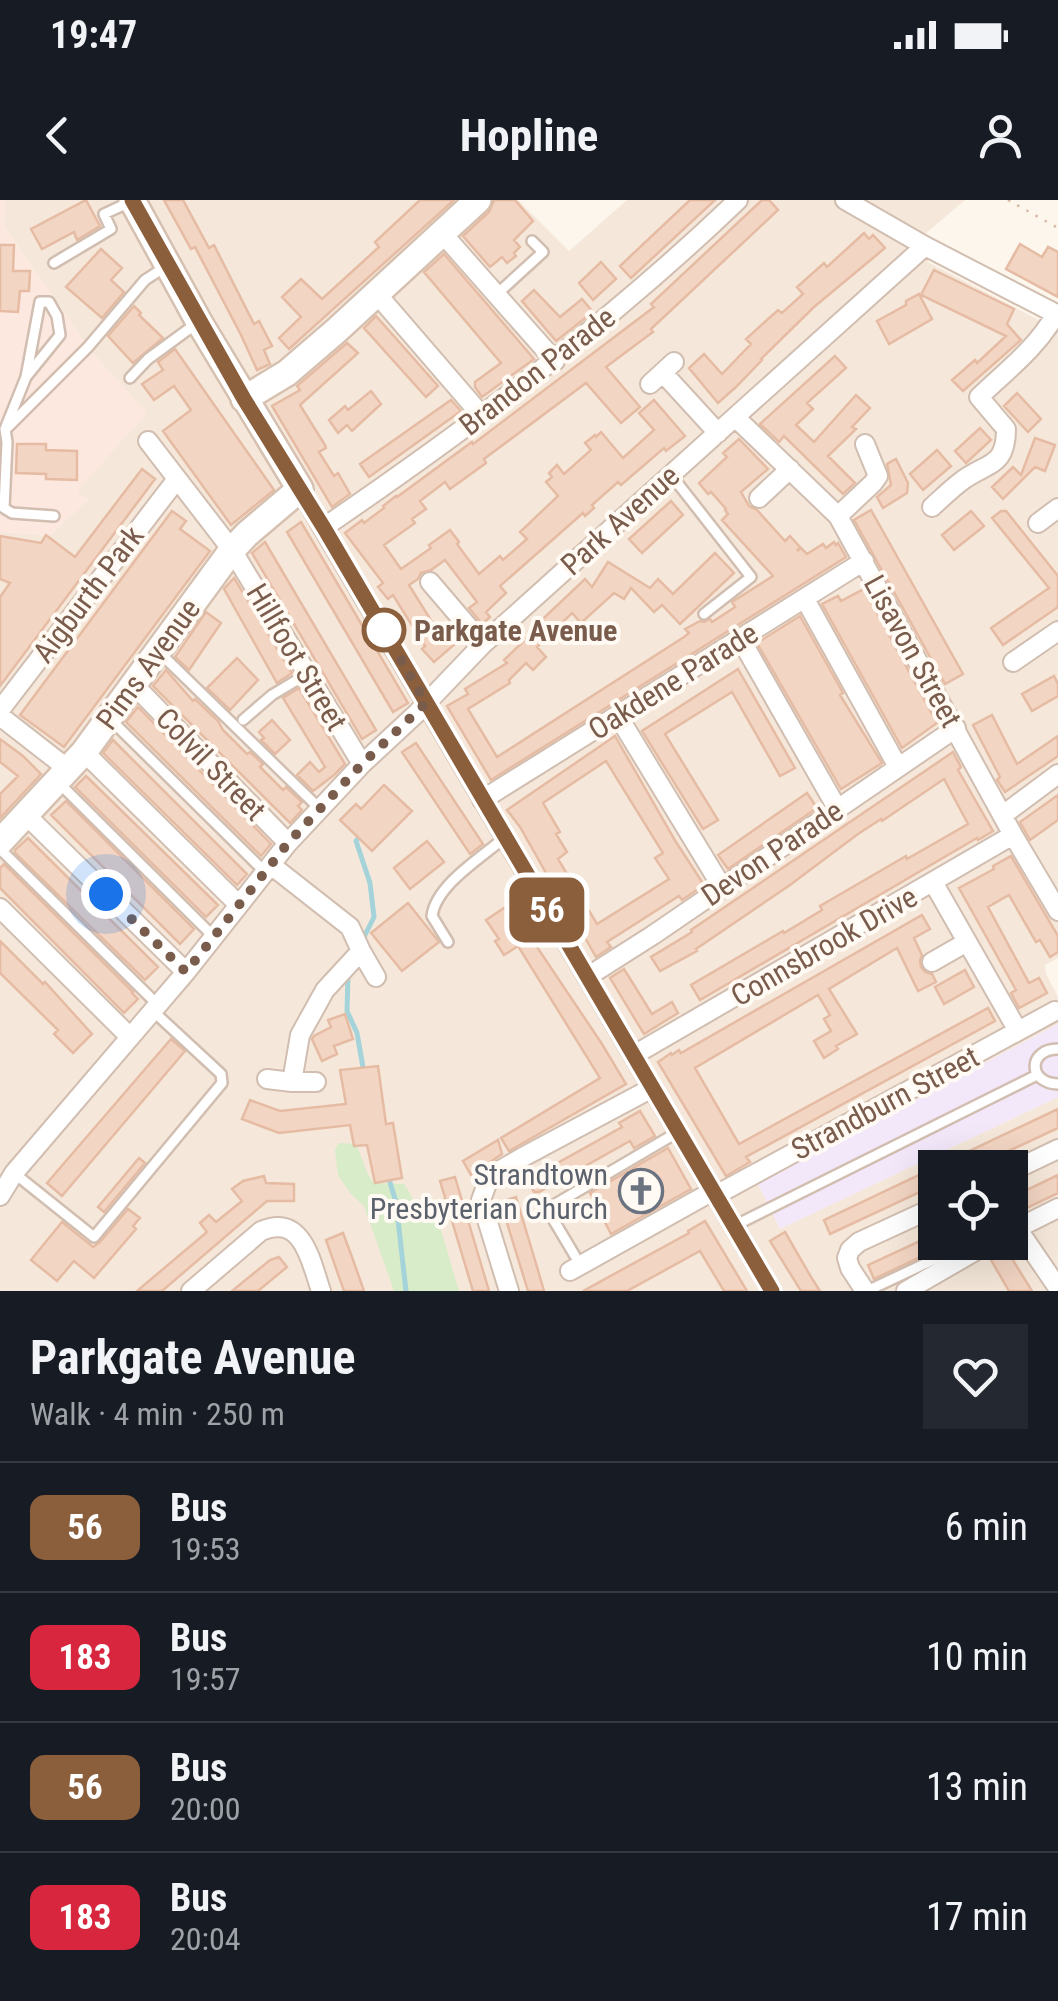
<!DOCTYPE html>
<meta charset="utf-8">
<style>
body{margin:0;font-family:"Roboto Condensed",sans-serif;background:#242831;color:#f1f3f6;height:100vh;display:flex;flex-direction:column;font-size:38px;white-space:nowrap}
*{box-sizing:border-box;margin:0}
p{font-size:32px;color:#9ea1a6}
.icon{flex:none;width:55px;height:55px;fill:none;stroke:currentColor;stroke-width:2;stroke-linecap:round;stroke-linejoin:round}
.map{position:relative;height:1091px;overflow:hidden}
.panel{display:flex;flex-direction:column;background:#171b24;flex:1}
.panel>*{flex:none}
.badge{padding:0 20px;border-radius:15px;font-size:35px;line-height:65px}
.tools{position:absolute;left:918px;top:950px;display:grid;gap:20px}
.tools a{display:grid;place-items:center;width:110px;height:110px;border-radius:0px;background:#171b24;box-shadow:0 10px 40px #0002;font-size:50px}
.you{position:absolute;width:50px;height:50px;margin:-25px;border:8px solid #fff;border-radius:50%;background:#1a73e8;box-shadow:0 0 0 15px #1a73e833}
.map>.badge{position:absolute;translate:-50% -50%;box-shadow:0 0 0 5px #fff}
.round{display:grid;place-items:center;flex:none;width:105px;height:105px;border-radius:0px;background:#242831}
.overview{display:flex;align-items:center;justify-content:space-between;height:170px;padding:0 30px}
h1{font-size:48px;font-weight:700;line-height:75px}
ul{padding:0;list-style:none}
li{display:flex;align-items:center;gap:30px;height:130px;padding:0 30px;border-top:2px solid #363941}
li div{flex:1}
li b{display:block;font-size:38px}
li em{font-style:normal}
li .badge{min-width:110px;font-weight:700;text-align:center}
.status{display:flex;justify-content:space-between;align-items:center;height:70px;padding:0 50px;background:#171b24;direction:ltr}
.status svg{height:28px;fill:currentColor}
header{display:flex;justify-content:space-between;align-items:center;height:130px;padding:0 30px;background:#171b24;font-size:45px;font-weight:700}
.map>svg:first-child{display:block}
.residential{fill:#f5e8da;fill-rule:evenodd}
.commercial{fill:#fde8e0}
.education{fill:#f3e8fa}
.green{fill:#d8ecc9}
.lines{fill:none;stroke-linecap:round;stroke-linejoin:round}
.stream{stroke:#a5d3da;stroke-width:5}
.building{fill:#f3d5c3;stroke:#e6bba3;stroke-width:2.5;fill-rule:evenodd}
.lane-casing{stroke:#d1beb0;stroke-width:14}
.street-casing{stroke:#d1beb0;stroke-width:22}
.secondary-casing{stroke:#d6c0b0;stroke-width:30}
.path{stroke:#d9b8a5;stroke-width:2.5;stroke-dasharray:2.5 8;stroke-linecap:butt}
.lane{stroke:#fff;stroke-width:9}
.street{stroke:#fff;stroke-width:18}
.secondary{stroke:#fff;stroke-width:25}
.line-casing{stroke:#fff;stroke-width:22}
.line{stroke:#8b5e3c;stroke-width:15}
.walk{stroke:#7a5c4d;stroke-width:10;stroke-dasharray:0 18}
.stop-dot{fill:#fff;stroke:#8b5e3c;stroke-width:5}
.labels{text-anchor:middle;dominant-baseline:central;stroke-width:8;stroke-linejoin:round;paint-order:stroke}
.street-label{font-size:30px;fill:#7a5c4d;stroke:#fffaf3}
.stop-label{font-size:30px;font-weight:bold;fill:#7a5c4d;stroke:#fffaf3;text-anchor:start}
.worship-label{font-size:30px;fill:#5b616d;stroke:#fffaf3;text-anchor:end}
</style>
<div class="status"><b>19:47</b><svg viewBox="0 0 49 12"><path d="M0 12V9h3v3zM5 12V6h3v6zM10 12V3h3v9zM15 12V0h3v12zM26 1h20v11H26zM47 4h2v5h-2z"/></svg></div>
<header><svg class="icon" aria-label="back" viewBox="0 0 24 24"><path d="M15 5l-7 7 7 7"/></svg>Hopline<svg class="icon" aria-label="person" viewBox="0 0 24 24"><circle cx="12" cy="8" r="4"/><path d="M4 21q1-7 8-7t8 7"/></svg></header>
<div class="map">
<svg width="1058" height="1091" viewBox="0 0 1058 1091">
<rect width="100%" height="100%" fill="#fdf6ec"/>
<!-- residential -->
<path class="residential" d="M5,0H518L569,51L627,0H965L924,35L928,62L1058,130V758L1045,765L1046,774L1058,797V824L758,984L781,1028L1058,897V1091H0V332L50,335L88,300L76,292L88,147L4,26ZM935,968H1010V1042H935Z"/>
<!-- commercial -->
<path class="commercial" d="M0,0H5L4,26L88,147L147,213L77,291L88,301L50,335L0,332Z"/>
<!-- education -->
<path class="education" d="M1058,824V897L780,1029L758,984Z"/>
<!-- green -->
<path class="green" d="M339,943L356,944L368,975L374,983L404,984C413,995 414,1007 423,1018L436,1019L441,1030L459,1091H394L364,1006L350,993L338,975L335,950Z"/>
<g class="lines">
<!-- stream -->
<path class="stream" d="M360,636L356,641L370,683L374,717L363,739
M348,776L347,811L357,833L364,873
M388,976L396,1002L406,1091"/>
</g>
<!-- building -->
<path class="building" d="M86,0L100,26L77,40L74,32L42,49L31,29Z
M164,0H183L209,48L214,45L254,124L259,121L272,146L264,150L270,164L257,170L241,135L195,47L191,49Z
M420,0H454L289,149L279,138L301,117L282,97L301,79L322,99L379,47L375,42Z
M494,0H515L533,21L514,40L520,47L514,53L516,56L507,63L502,57L490,67L463,36L489,12Z
M690,0H715L631,78L620,66Z
M762,0H769L778,10L651,129L653,132L606,167L640,207L621,223L586,183L484,259L486,263L450,289L445,282L420,301L426,309L412,319L415,323L384,345L401,369L431,348L429,345L450,330L459,342L457,344L479,374L500,356L503,360L527,339L520,332L558,296L546,282L552,277L549,273L557,265L564,274L591,250L585,243L595,235L596,237L601,232L623,258L654,230L639,213L654,200L685,236L666,251L664,248L621,285L618,282L592,305L594,308L585,316L583,313L500,386L506,393L486,412L490,417L482,424L469,408L477,402L445,360L431,370L421,373L418,379L409,385L440,435L451,426L462,438L434,462L422,449L425,446L393,395L388,399L378,387L383,383L345,333L362,320L364,323L384,308L383,306L396,296L397,297L472,242L473,244L654,107L651,104Z
M864,33L869,39L873,35L885,48L814,107L761,159L762,160L736,187L718,203L689,168L704,154L722,174L751,144L746,139L778,110L782,113L803,94L797,87L824,63L827,67Z
M1020,44L1042,57L1048,47L1058,52V97L1006,69Z
M0,45H14L13,71H30L29,91H20L18,112L0,111Z
M101,49L122,68L111,80L124,92L102,118L66,87Z
M444,54L534,159L482,197L475,187V182L501,163L424,72Z
M601,62L616,79L593,100L579,83Z
M934,70L1014,109L1007,124L1021,140L963,191L952,180L975,160L977,163L1006,136L921,95Z
M534,90L560,117L582,99L593,112L556,141L522,101Z
M919,94L932,119L889,144L877,121L906,105V101Z
M134,106L141,113L139,115L163,138L133,163L108,136Z
M376,116L438,186L426,197L364,128Z
M347,143L358,153L300,205L325,245L326,248L319,252L334,276L338,273L350,294L332,307L272,206L300,190L297,186Z
M175,149L274,290L231,325L163,231L191,210L174,186L154,200L142,184L163,170L158,162Z
M835,156L846,168L807,203L813,209L796,225L814,242L856,195L870,208L852,227L856,229L828,256L855,283L843,294L784,236L779,242L760,224Z
M371,191L381,204L352,231L347,225L338,233L329,220L345,206L348,210Z
M1017,193L1041,219L1028,232L1004,206Z
M451,200L461,211L369,277L360,264Z
M980,228L991,240L966,263L955,251Z
M1035,238L1055,245L1045,271L1035,267L1003,299L992,287L1013,267L1021,275Z
M739,239L768,269L741,292L749,306L757,310L785,341L790,336L800,347L797,351L801,348L807,354L823,344L826,348L834,342L836,345L838,343L846,357L491,580L447,506L468,494L465,489L507,463L504,460L531,434L529,432L585,379L592,387L608,362L650,388L658,379L673,394L715,353L734,373L680,424L662,405L654,412L631,388L624,399L614,393L581,423L572,413L537,447L546,457L533,470L526,463L509,480L510,483L468,509L497,557L684,437L689,433L685,429L700,421L704,422L710,419L712,422L735,407L732,402L773,376L722,320L728,314L725,310L726,309L711,292L708,294L699,283L727,257L723,253Z
M17,244H46V250L77,251V280L46,279V274L16,273Z
M937,250L951,266L923,290L910,274Z
M896,259L908,283L907,293L883,308L877,297L891,285L887,264Z
M142,269L155,279L0,486V397L10,383L0,379V336L41,343L46,335L75,357Z
M671,301L683,315L642,353L629,339Z
M871,310L963,474L945,484L854,320Z
M172,311L186,321L180,329L210,351L64,547L20,515Z
M971,311L984,326L954,350L942,335Z
M1001,311H1006L1058,376V407L1003,445L991,428L1049,388L992,318Z
M301,322L408,503L393,512L287,332Z
M265,342L376,530L362,539L252,353Z
M234,378L292,473L277,483L224,389Z
M864,389L937,523L902,548L822,404L838,396L841,401Z
M206,412L221,423L189,470L175,457Z
M800,416L843,493L840,495L882,563L841,589L757,443Z
M237,458L258,480L230,510L207,488Z
M738,469L795,568L780,576L732,492L665,534L718,620L703,629L642,531Z
M166,470L193,501L195,499L218,521L223,530L247,554L250,552L263,564L260,567L283,590L286,587L302,602L298,606L302,610L290,623L153,486Z
M1054,476L1058,484V496L1032,511L1022,494Z
M299,488L345,564L334,575L313,591L297,575L310,562L319,572L325,567L283,498Z
M138,507L271,644L261,656L126,522Z
M992,515L1017,564L1058,536V556L1005,592L997,580L1000,577L973,525Z
M272,520L290,540L275,554L261,540L264,538L259,532Z
M615,536L676,642L704,685L682,700L679,696L607,742L611,747L596,757L562,697L556,686L554,687L520,627L507,610ZM606,561L663,653L655,658L669,679L597,724L558,659L567,652L556,634L560,632L543,603Z
M0,539L23,556L41,574L0,618V594L18,576L0,562Z
M113,540L247,674L237,685L103,553Z
M416,543L483,644L470,654L402,552Z
M953,552L961,567L958,570L993,631L978,640L977,638L700,800L691,785L783,731L784,733L822,710L820,706L906,656L907,659L968,624L944,579L882,621L881,619L858,634L790,685L696,749L697,751L660,771L651,757L692,732L691,730Z
M86,576L218,705L206,717L75,587Z
M384,585L412,611L372,651L340,620L356,604L361,609Z
M807,593L817,608L728,669L718,655Z
M1058,595V620L1030,640L1020,622Z
M66,601L194,729L180,744L51,615Z
M28,638L158,767L145,780L15,653V650Z
M427,641L444,662L410,689L394,668Z
M1011,656L1058,736V752L1050,757L1040,740L1036,742L1009,695L988,707L1029,783L1039,778L1047,793L1019,808L1011,793L1016,790L959,688L994,669L993,666Z
M4,664L133,792L132,793L138,799L124,813L0,688V668Z
M408,703L439,742L402,771L371,733Z
M504,708L530,743L533,741L602,844L626,884L509,951L501,938L600,878L518,746L504,755L495,741L499,739L486,720Z
M922,715L930,729L914,738L922,755L920,761L921,767L925,772L932,774L936,782L918,791L897,748L829,789L857,834L836,846L838,849L824,858L814,841L831,831L824,819L830,815L818,795L695,868L739,944L988,808L995,821L746,957L750,962L726,976L658,862L671,853L672,855L679,850L681,853Z
M0,741L43,784L45,782L92,834L73,853L54,834L58,830L0,773Z
M624,769L652,814L672,802L678,813L644,834L610,778Z
M965,770L974,787L944,804L935,787Z
M345,814L353,839L334,846L337,854L322,861L312,839L314,836L331,827L328,820Z
M171,839L185,851L62,996L47,983Z
M378,866L386,924L393,923L402,978L375,983L367,945L354,946L350,925L279,933L242,919L250,900L280,911L346,904L340,870Z
M1058,909V928L972,968H935V985L830,1034L824,1020Z
M640,911L655,936L634,948L630,941L539,992H534L527,980L622,927L619,923Z
M498,940L502,954L471,975L463,961Z
M668,948L691,989L611,1034L590,993Z
M139,958L145,963L104,1012L98,1007Z
M1058,975V993L1010,1016V998Z
M264,976L266,983L294,984V1001H267L162,1091H137L207,1032L200,1023L209,1015L216,1022L242,1001L232,989L243,981Z
M455,977L470,1027L489,1091H473L440,981Z
M516,997L537,1067L544,1091H528L507,1023L501,1002Z
M128,1009L140,1018L133,1026L136,1029L94,1078L74,1061L57,1081L31,1060L62,1022L93,1047L100,1042Z
M705,1021L747,1091H724L700,1051L627,1091H583L689,1033L688,1031Z
M785,1032L811,1077L820,1091H801L770,1041Z
M343,1033L352,1057L364,1091H344L326,1040Z
M935,1034V1050L874,1079L868,1065Z
M1008,1050L1014,1062L1032,1091H1009L991,1060Z
M279,1057L287,1067L258,1091H232L270,1060Z"/>
<g class="lines">
<defs>
<path id="lane" d="M54,63L111,29L104,14L130,2
M497,94L543,52L532,41
M26,177L60,135L57,116L49,102H40L26,177L5,229L7,242L4,308L12,313L54,316
M130,178L148,159L197,123
M8,227L88,147L145,80L165,67
M672,276L751,377L704,414
M160,453L320,609
M111,520L265,672
M243,520L272,495L307,474
M60,584L214,737
M0,649L158,805
M448,742L432,716C436,685 481,658 504,638
M1058,849C1028,849 1027,883 1058,884
M14,973L94,1037L222,883L221,874L153,811
M734,1026L1037,875
M575,1056L547,1009L678,932
M867,1091L971,1042"/>
<path id="street" d="M845,0L925,46L1058,115
M442,33L555,161
M376,93L482,216
M663,173L718,233
M650,184L674,162
M735,217L838,316L1013,635L1058,711
M148,241L232,350L362,564
M300,289L772,1091
M759,298L790,269
M932,307C942,298 952,288 963,280C988,262 1006,267 1006,229L979,197C1008,169 1035,150 1056,114
M838,316L873,283L878,276L865,244
M1038,323L1058,308
M323,328C469,228 610,123 738,0
M430,382L483,444
M805,399L898,567
M740,438L837,608
M1013,462L1058,431
M134,485L288,643
M0,510L177,279
M0,516L68,569
M618,516L722,687
M84,552L239,705
M482,600L864,361
M26,615L186,772
M1003,615L1058,574
M271,665L350,727L361,751L325,790L300,835L292,882H316
M933,682L1018,831
M0,708L130,837
M361,751L376,777
M932,762L967,742
M587,777L653,735L956,528
M634,855L1013,635
M267,879L292,882
M1010,972L1058,949
M716,995L1055,811
M0,996L14,973L186,772L288,643L362,564L417,513L483,444L925,46
M1017,1028L1058,1088
M1010,1032L1058,1008
M570,1071L713,991
M191,1091L261,1031C303,1013 311,1062 321,1091
M509,1091L481,1000L488,981L497,972L521,958L652,888
M865,1091L850,1068L847,1058L850,1050L859,1042L935,1007
M906,1091L991,1042"/>
<path id="secondary" d="M244,199L287,173L337,130L478,0
M0,642L84,552L232,350L247,334L300,289L199,122L132,0"/>
</defs>
<!-- lane casing -->
<use href="#lane" class="lane-casing"/>
<!-- street casing -->
<use href="#street" class="street-casing"/>
<!-- secondary casing -->
<use href="#secondary" class="secondary-casing"/>
<!-- path -->
<path class="path" d="M1008,0L1058,28"/>
<!-- lane -->
<use href="#lane" class="lane"/>
<!-- street -->
<use href="#street" class="street"/>
<!-- secondary -->
<use href="#secondary" class="secondary"/>
</g>
<g class="lines">
<defs>
<path id="line" d="M132,0L244,199L324,328L772,1091"/>
</defs>
<!-- line casing -->
<use href="#line" class="line-casing"/>
<!-- line -->
<use href="#line" class="line"/>
<!-- walk -->
<path class="walk" d="M106,694L186,772L288,643L362,564L426,503L384,430"/>
</g>
<!-- icons -->
<defs>
<symbol id="church-ring" viewBox="-11 -11 22 22"><circle r="9.5" fill="#fffaf3" stroke="#6b7280" stroke-width="1.5"/><path d="M-1.2-6h2.4v3.5h3.3v2.4h-3.3V6h-2.4V-.1h-3.3v-2.4h3.3Z" fill="#6b7280"/></symbol>
</defs>
<g fill-rule="evenodd">
<use href="#church-ring" x="616" y="966" width="50" height="50"/>
</g>
<!-- markers -->
<circle class="stop-dot" cx="384" cy="430" r="20"/>
<g class="labels">
<!-- street labels -->
<g class="street-label">
<text transform="translate(537 171) rotate(-38)">Brandon Parade</text>
<text transform="translate(620 320) rotate(-42)">Park Avenue</text>
<text transform="translate(88 394) rotate(-53)">Aigburth Park</text>
<text transform="translate(913 451) rotate(61)">Lisavon Street</text>
<text transform="translate(297 457) rotate(59)">Hillfoot Street</text>
<text transform="translate(148 464) rotate(-54)">Pims Avenue</text>
<text transform="translate(673 481) rotate(-32)">Oakdene Parade</text>
<text transform="translate(211 564) rotate(46)">Colvil Street</text>
<text transform="translate(772 653) rotate(-34)">Devon Parade</text>
<text transform="translate(824 746) rotate(-30)">Connsbrook Drive</text>
<text transform="translate(885 903) rotate(-28)">Strandburn Street</text>
</g>
<!-- stop labels -->
<g class="stop-label">
<text x="414" y="430">Parkgate Avenue</text>
</g>
<!-- worship labels -->
<g class="worship-label">
<text x="608" y="974">Strandtown<tspan x="608" dy="34">Presbyterian Church</tspan></text>
</g>
</g>
</svg>
<div class="tools">
<a><svg class="icon" aria-label="locate" viewBox="0 0 24 24"><circle cx="12" cy="12" r="6"/><path d="M12 2v4M12 18v4M2 12h4M18 12h4"/></svg></a>
</div>
<div class="you" style="left:106px;top:694px"></div>
<b class="badge" style="left:547px;top:710px;background:#8b5e3c;color:#fff">56</b>
</div>
<section class="panel">
<div class="overview"><div><h1>Parkgate Avenue</h1><p>Walk · 4 min · 250 m</p></div><a class="round"><svg class="icon" aria-label="heart" viewBox="0 0 24 24"><path d="M12 20l-8-8c-3-5 5-10 8-4 3-6 11-1 8 4z"/></svg></a></div>
<ul>
<li><span class="badge" style="background:#8b5e3c;color:#fff">56</span><div><b>Bus</b><p>19:53</p></div><em>6 min</em></li>
<li><span class="badge" style="background:#d7263d;color:#fff">183</span><div><b>Bus</b><p>19:57</p></div><em>10 min</em></li>
<li><span class="badge" style="background:#8b5e3c;color:#fff">56</span><div><b>Bus</b><p>20:00</p></div><em>13 min</em></li>
<li><span class="badge" style="background:#d7263d;color:#fff">183</span><div><b>Bus</b><p>20:04</p></div><em>17 min</em></li>
</ul>
</section>
